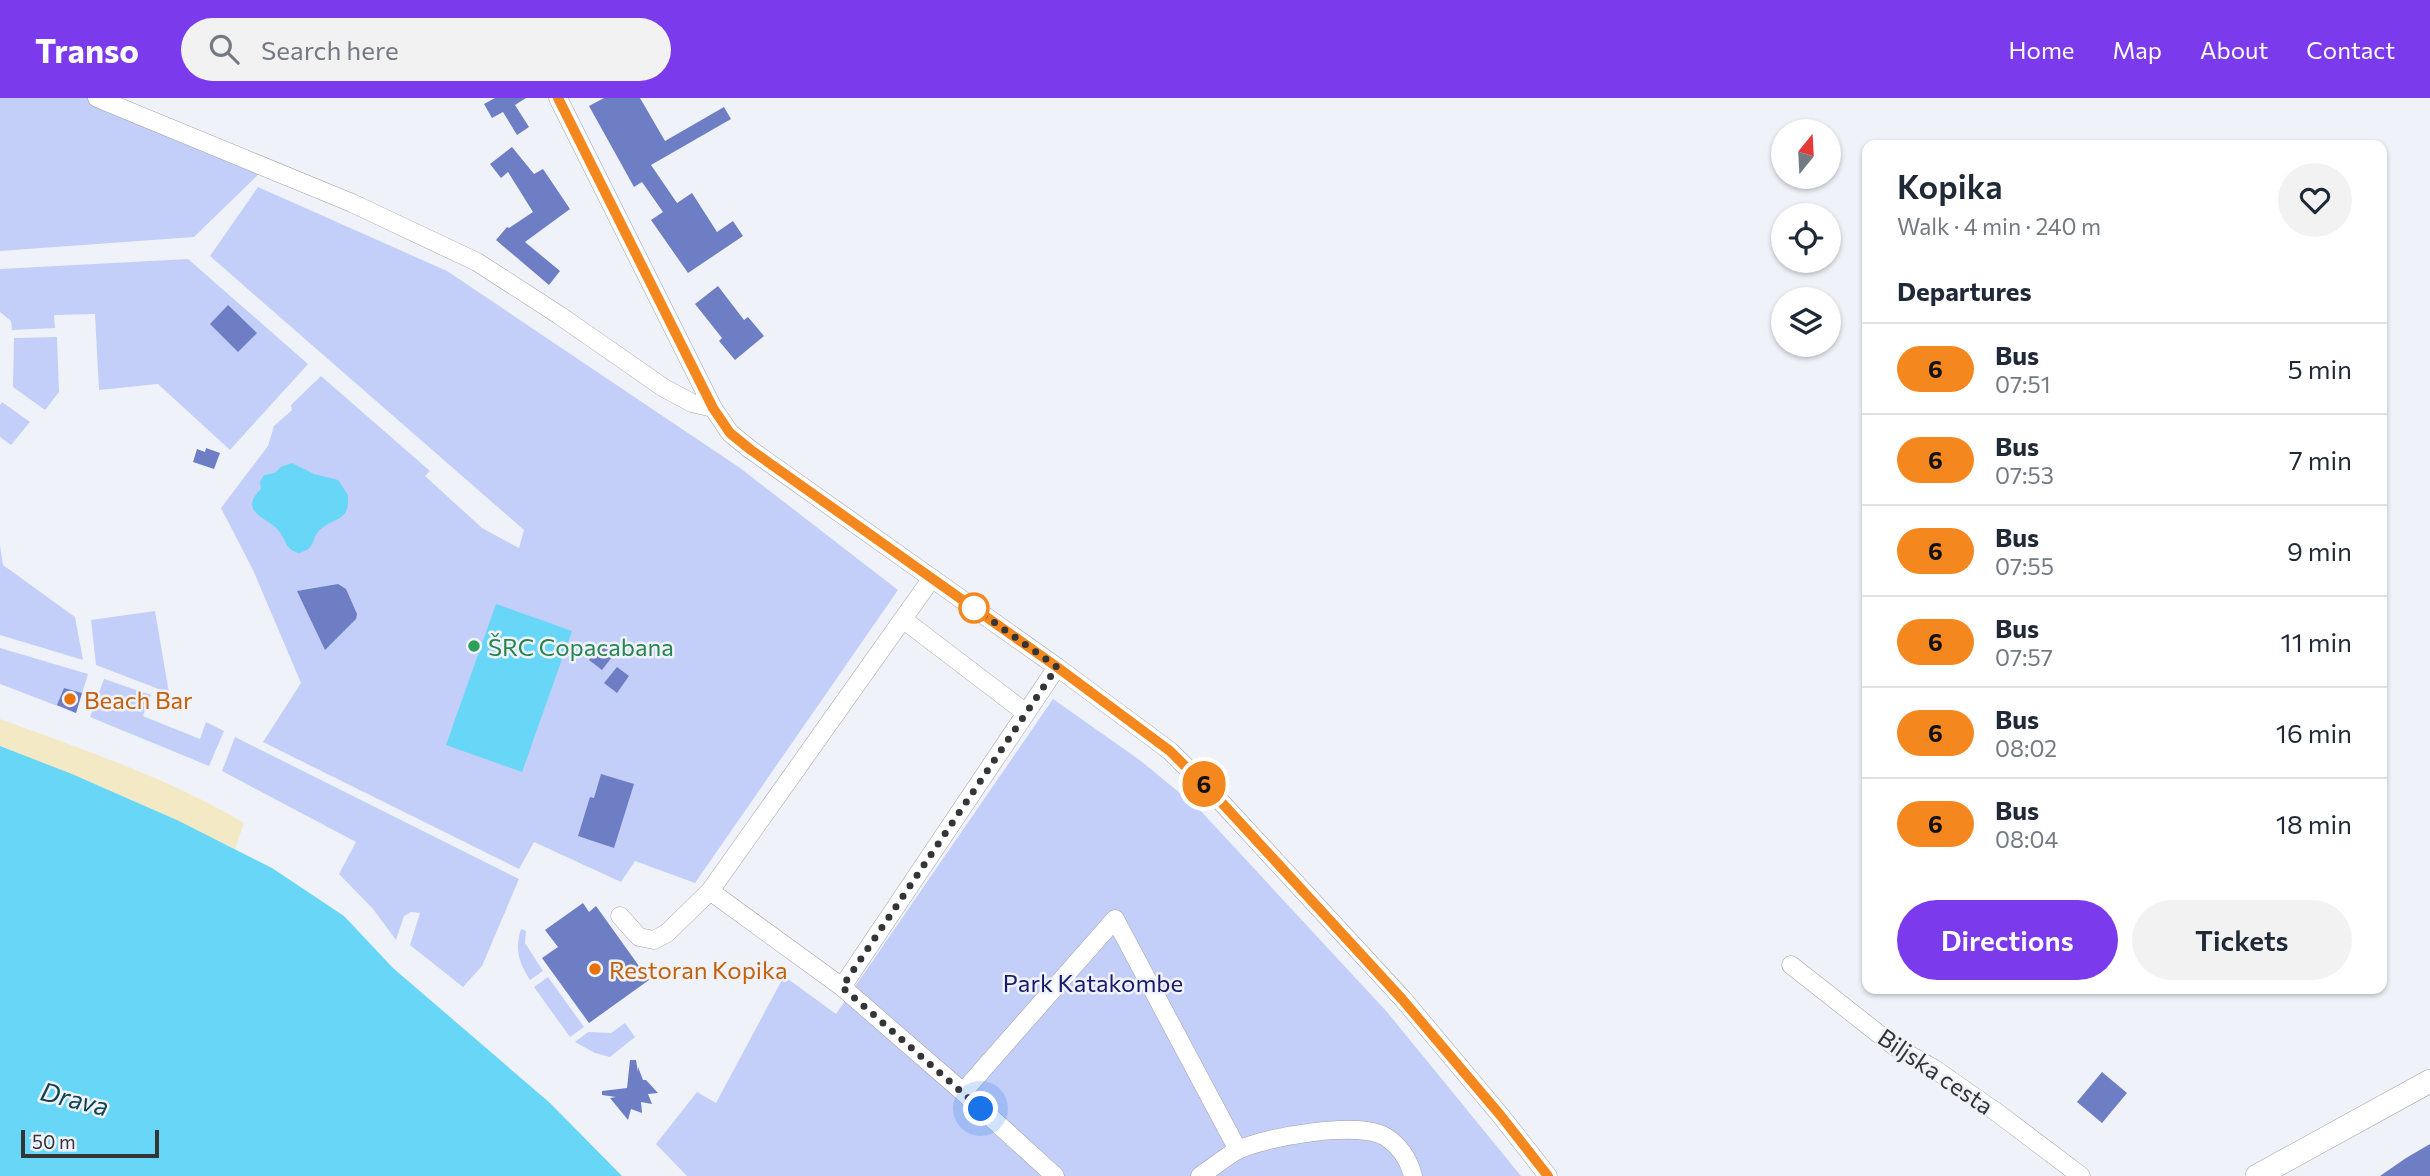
<!DOCTYPE html>
<meta charset="utf-8">
<style>
body{margin:0;font-family:Commissioner,sans-serif;background:#f2f2f3;color:#1f2937;height:100vh;display:flex;flex-direction:column;font-size:26px;white-space:nowrap}
*{box-sizing:border-box;margin:0}
p{font-size:23px;color:#747a83}
.icon{flex:none;width:38px;height:38px;fill:none;stroke:currentColor;stroke-width:2;stroke-linecap:round;stroke-linejoin:round}
.map{position:relative;flex:1;overflow:hidden}
.details{position:absolute;left:1862px;top:42px;width:525px;height:854px;display:flex;flex-direction:column;background:#fff;border-radius:14px;box-shadow:0 2px 5px #0004}
.details>*{flex:none}
.badge{padding:0 14px;border-radius:23px;font-size:24px;line-height:46px}
.needle{width:46px;rotate:18deg}
.controls{position:absolute;left:1771px;top:21px;display:grid;gap:14px}
.controls a{display:grid;place-items:center;width:70px;height:70px;border-radius:50%;background:#fff;box-shadow:0 2px 5px #0004;font-size:35px}
.scale{position:absolute;left:21px;bottom:18px;width:138px;box-sizing:border-box;padding-left:7px;border:4px solid #343537;border-top:0;font-size:19px;line-height:24px;white-space:nowrap;color:#343537;-webkit-text-stroke:5px #f0f2fa;paint-order:stroke}
.you{position:absolute;width:35px;height:35px;margin:-18px;border:5px solid #fff;border-radius:50%;background:#1a73e8;box-shadow:0 0 0 10px #1a73e833}
.map>.badge{position:absolute;translate:-50% -50%;box-shadow:0 0 0 4px #fff}
h2{padding:0 35px;font-size:26px;line-height:63px}
.round{display:grid;place-items:center;flex:none;width:74px;height:74px;border-radius:37px;background:#f2f2f3}
.overview{display:flex;align-items:center;justify-content:space-between;height:119px;padding:0 35px}
h1{font-size:33px;font-weight:600;line-height:52px}
.primary-button{display:flex;gap:14px;margin-top:auto;padding:14px 35px}
.primary-button a{flex:1;height:80px;border-radius:42px;background:#7c3aed;color:#fff;font-size:28px;font-weight:600;line-height:80px;text-align:center}
.primary-button a+a{background:#f2f2f3;color:#1f2937}
ul{padding:0;list-style:none}
li{display:flex;align-items:center;gap:21px;height:91px;padding:0 35px;border-top:2px solid #e0e1e3}
li div{flex:1}
li b{display:block;font-size:26px}
li em{font-style:normal}
li .badge{min-width:77px;font-weight:700;text-align:center}
header{display:flex;align-items:center;gap:42px;box-sizing:border-box;height:98px;padding:0 35px;background:#7c3aed;color:#fff}
header strong{font-size:33px}
nav{display:flex;gap:38px;margin-inline-start:auto;font-size:24px}
.search{width:490px;height:63px;background:#f2f2f3;display:flex;align-items:center;gap:18px;box-sizing:border-box;padding:0 24px;border-radius:38px;color:#747a83;font-size:26px}
.map>svg:first-child{display:block}
.green{fill:#c3cff8}
.sand{fill:#f3e9c4}
.water{fill:#68d6f6}
.building{fill:#6d7ec5}
.lines{fill:none;stroke-linecap:round;stroke-linejoin:round}
.minor-casing{stroke:#9fa1a8;stroke-width:19}
.major-casing{stroke:#9fa1a8;stroke-width:24}
.minor{stroke:#fff;stroke-width:18}
.major{stroke:#fff;stroke-width:23}
.line-casing{stroke:#fff;stroke-width:16}
.line{stroke:#f5871f;stroke-width:10}
.walk{stroke:#343537;stroke-width:7;stroke-dasharray:0 12.6}
.stop-dot{fill:#fff;stroke:#f5871f;stroke-width:3.5}
.leisure-dot{fill:#2e9e5b;stroke:#f0f2fa;stroke-width:2.5}
.food-dot{fill:#e8710a;stroke:#f0f2fa;stroke-width:2.5}
.labels{text-anchor:middle;dominant-baseline:central;stroke-width:5;stroke-linejoin:round;paint-order:stroke}
.leisure-label{font-size:24px;fill:#27864d;stroke:#f0f2fa;text-anchor:start}
.food-label{font-size:24px;fill:#c56008;stroke:#f0f2fa;text-anchor:start}
.park-label{font-size:24px;fill:#17196d;stroke:#f0f2fa}
.street-label{font-size:24px;fill:#343537;stroke:#f0f2fa}
.water-label{font-size:26px;font-style:italic;fill:#124351;stroke:#f0f2fa}
</style>
<header>
<strong>Transo</strong>
<div class="search"><svg class="icon" aria-label="search" viewBox="0 0 24 24"><circle cx="10" cy="10" r="6"/><path d="M15 15l6 6"/></svg>Search here</div>
<nav><a>Home</a><a>Map</a><a>About</a><a>Contact</a></nav>
</header>
<div class="map">
<svg width="2430" height="1078" viewBox="0 0 2430 1078">
<rect width="100%" height="100%" fill="#f0f2fa"/>
<!-- green -->
<path class="green" d="M0,0H97L265,70L194,139L0,153Z
M258,89L447,173L740,370L898,492L695,785L635,763L621,784L534,744L519,771L263,644L301,585L253,472L221,410L268,348L274,328L292,312L291,307L321,278L430,373L425,378L482,430L519,450L524,432L210,158Z
M188,161L308,266L230,352L158,286L99,292L95,216L54,217L55,230L12,232L11,223L0,214V171Z
M57,239L59,294L45,312L13,289L14,240Z
M2,304L30,324L11,347L0,339V307Z
M0,447L3,467L75,519L83,562L0,537Z
M155,513L169,595L96,567L91,522Z
M0,550L88,576L76,615L0,586Z
M104,581L151,597L143,618L200,641L206,624L224,633L209,668L90,619Z
M1053,601L1141,663L1198,710L1387,914L1521,1078H687L656,1046L697,994L716,1005L784,878L836,916Z
M235,639L519,781L482,868L463,889L410,847L420,815L411,814L404,818L396,842L373,811L339,776L356,744L222,673Z
M521,831L526,833L525,845L543,873L530,882C518,864 515,851 521,831Z
M548,879L584,929L570,939L534,889Z
M625,925L635,939L610,959L595,955L575,944L588,934L611,935Z"/>
<!-- sand -->
<path class="sand" d="M0,621C79,650 173,682 244,725L235,751C158,712 80,679 0,648Z"/>
<!-- water -->
<path class="water" d="M292,365L314,376L338,382L348,397C350,423 336,419 322,430C310,439 318,450 299,455C284,451 287,442 278,432C268,420 237,414 261,391L260,384L264,377L275,375L281,369Z
M496,506L572,533L522,674L446,647Z
M0,648L72,676L179,723L272,770L344,818L393,870L550,1005L622,1078H0Z"/>
<!-- building -->
<path class="building" d="M495,0H526L515,7L529,29L517,37L503,14L492,20L484,6Z
M604,0H640L665,43L724,9L731,21L651,67L677,105L692,95L717,134L733,123L743,138L688,175L651,122L663,114L642,84L634,89L589,8Z
M512,49L534,76L543,71L570,111L525,144L560,173L549,187L496,142L507,129L509,130L533,114L508,74L501,80L490,66Z
M718,188L744,222L748,219L764,238L735,262L719,243L722,240L695,206Z
M228,207L257,235L238,254L210,226Z
M206,350L220,355L214,371L193,364L197,351L205,354Z
M338,486L346,491L357,516L356,521L325,552L297,493Z
M602,546L615,555L602,572L589,562Z
M617,569L629,578L617,595L604,585Z
M64,590L82,595L76,615L57,607Z
M601,676L634,686L614,750L578,738L590,699L594,700Z
M583,805L589,814L596,808L649,882L589,925L542,860L558,849L545,832Z
M630,962H636L638,974V969L643,982H646L658,995L648,996L652,1006L641,1004L642,1015L631,1011L628,1022L610,1000L616,999L602,997V993L627,990Z
M2102,974L2127,995L2102,1025L2077,1004Z
M2430,1046V1078H2380L2406,1060Z"/>
<g class="lines">
<defs>
<path id="minor" d="M97,0L352,105L477,164L559,217L664,290L692,305L713,310
M558,0L713,310L730,335L751,352L1057,569L1170,653L1222,705L1402,900L1501,1018L1548,1078
M932,480L710,793L842,889L963,994L1055,1078
M904,522L1026,615
M620,818L639,839L654,842L667,835L710,793
M1791,867L1894,948L1933,970L1999,1016L2081,1078
M842,889L1057,569
M963,994L1115,821L1238,1052
M1200,1078C1212,1070 1224,1060 1236,1053C1263,1039 1360,1022 1386,1039C1401,1049 1409,1062 1413,1078"/>
<path id="major" d="M2257,1078L2430,983"/>
</defs>
<!-- minor casing -->
<use href="#minor" class="minor-casing"/>
<!-- major casing -->
<use href="#major" class="major-casing"/>
<!-- minor -->
<use href="#minor" class="minor"/>
<!-- major -->
<use href="#major" class="major"/>
</g>
<g class="lines">
<defs>
<path id="line" d="M558,0L713,310L730,335L751,352L1057,569L1170,653L1222,705L1402,901L1501,1018L1548,1078"/>
</defs>
<!-- line casing -->
<use href="#line" class="line-casing"/>
<!-- line -->
<use href="#line" class="line"/>
<!-- walk -->
<path class="walk" d="M974,510L1057,569L842,889L981,1011"/>
</g>
<!-- markers -->
<circle class="stop-dot" cx="974" cy="510" r="14"/>
<circle class="leisure-dot" cx="474" cy="548" r="7"/>
<g class="food-dot">
<circle cx="70" cy="601" r="7"/>
<circle cx="595" cy="871" r="7"/>
</g>
<g class="labels">
<!-- leisure labels -->
<g class="leisure-label">
<text x="488" y="548">ŠRC Copacabana</text>
</g>
<!-- food labels -->
<g class="food-label">
<text x="84" y="601">Beach Bar</text>
<text x="609" y="871">Restoran Kopika</text>
</g>
<!-- park labels -->
<g class="park-label">
<text x="1093" y="884">Park Katakombe</text>
</g>
<!-- street labels -->
<g class="street-label">
<text transform="translate(1936 973) rotate(34)">Biljska cesta</text>
</g>
<!-- water labels -->
<g class="water-label">
<text transform="translate(75 1000) rotate(14)">Drava</text>
</g>
</g>
</svg>
<div class="controls">
<a><svg class="needle" viewBox="-14 -14 28 28"><path d="M0-13l5 13h-10z" fill="#e53935"/><path d="M0 13l5-13h-10z" fill="#747a83"/></svg></a>
<a><svg class="icon" aria-label="locate" viewBox="0 0 24 24"><circle cx="12" cy="12" r="6"/><path d="M12 2v4M12 18v4M2 12h4M18 12h4"/></svg></a>
<a><svg class="icon" aria-label="layers" viewBox="0 0 24 24"><path d="M12 4l9 5-9 5-9-5zM3 14l9 5 9-5"/></svg></a>
</div>
<div class="scale">50 m</div>
<div class="you" style="left:981px;top:1011px"></div>
<b class="badge" style="left:1204px;top:686px;background:#f5871f;color:#111">6</b>
<section class="details">
<div class="overview"><div><h1>Kopika</h1><p>Walk · 4 min · 240 m</p></div><a class="round"><svg class="icon" aria-label="heart" viewBox="0 0 24 24"><path d="M12 20l-8-8c-3-5 5-10 8-4 3-6 11-1 8 4z"/></svg></a></div>
<h2>Departures</h2>
<ul>
<li><span class="badge" style="background:#f5871f;color:#111">6</span><div><b>Bus</b><p>07:51</p></div><em>5 min</em></li>
<li><span class="badge" style="background:#f5871f;color:#111">6</span><div><b>Bus</b><p>07:53</p></div><em>7 min</em></li>
<li><span class="badge" style="background:#f5871f;color:#111">6</span><div><b>Bus</b><p>07:55</p></div><em>9 min</em></li>
<li><span class="badge" style="background:#f5871f;color:#111">6</span><div><b>Bus</b><p>07:57</p></div><em>11 min</em></li>
<li><span class="badge" style="background:#f5871f;color:#111">6</span><div><b>Bus</b><p>08:02</p></div><em>16 min</em></li>
<li><span class="badge" style="background:#f5871f;color:#111">6</span><div><b>Bus</b><p>08:04</p></div><em>18 min</em></li>
</ul>
<div class="primary-button"><a>Directions</a><a>Tickets</a></div>
</section>
</div>
